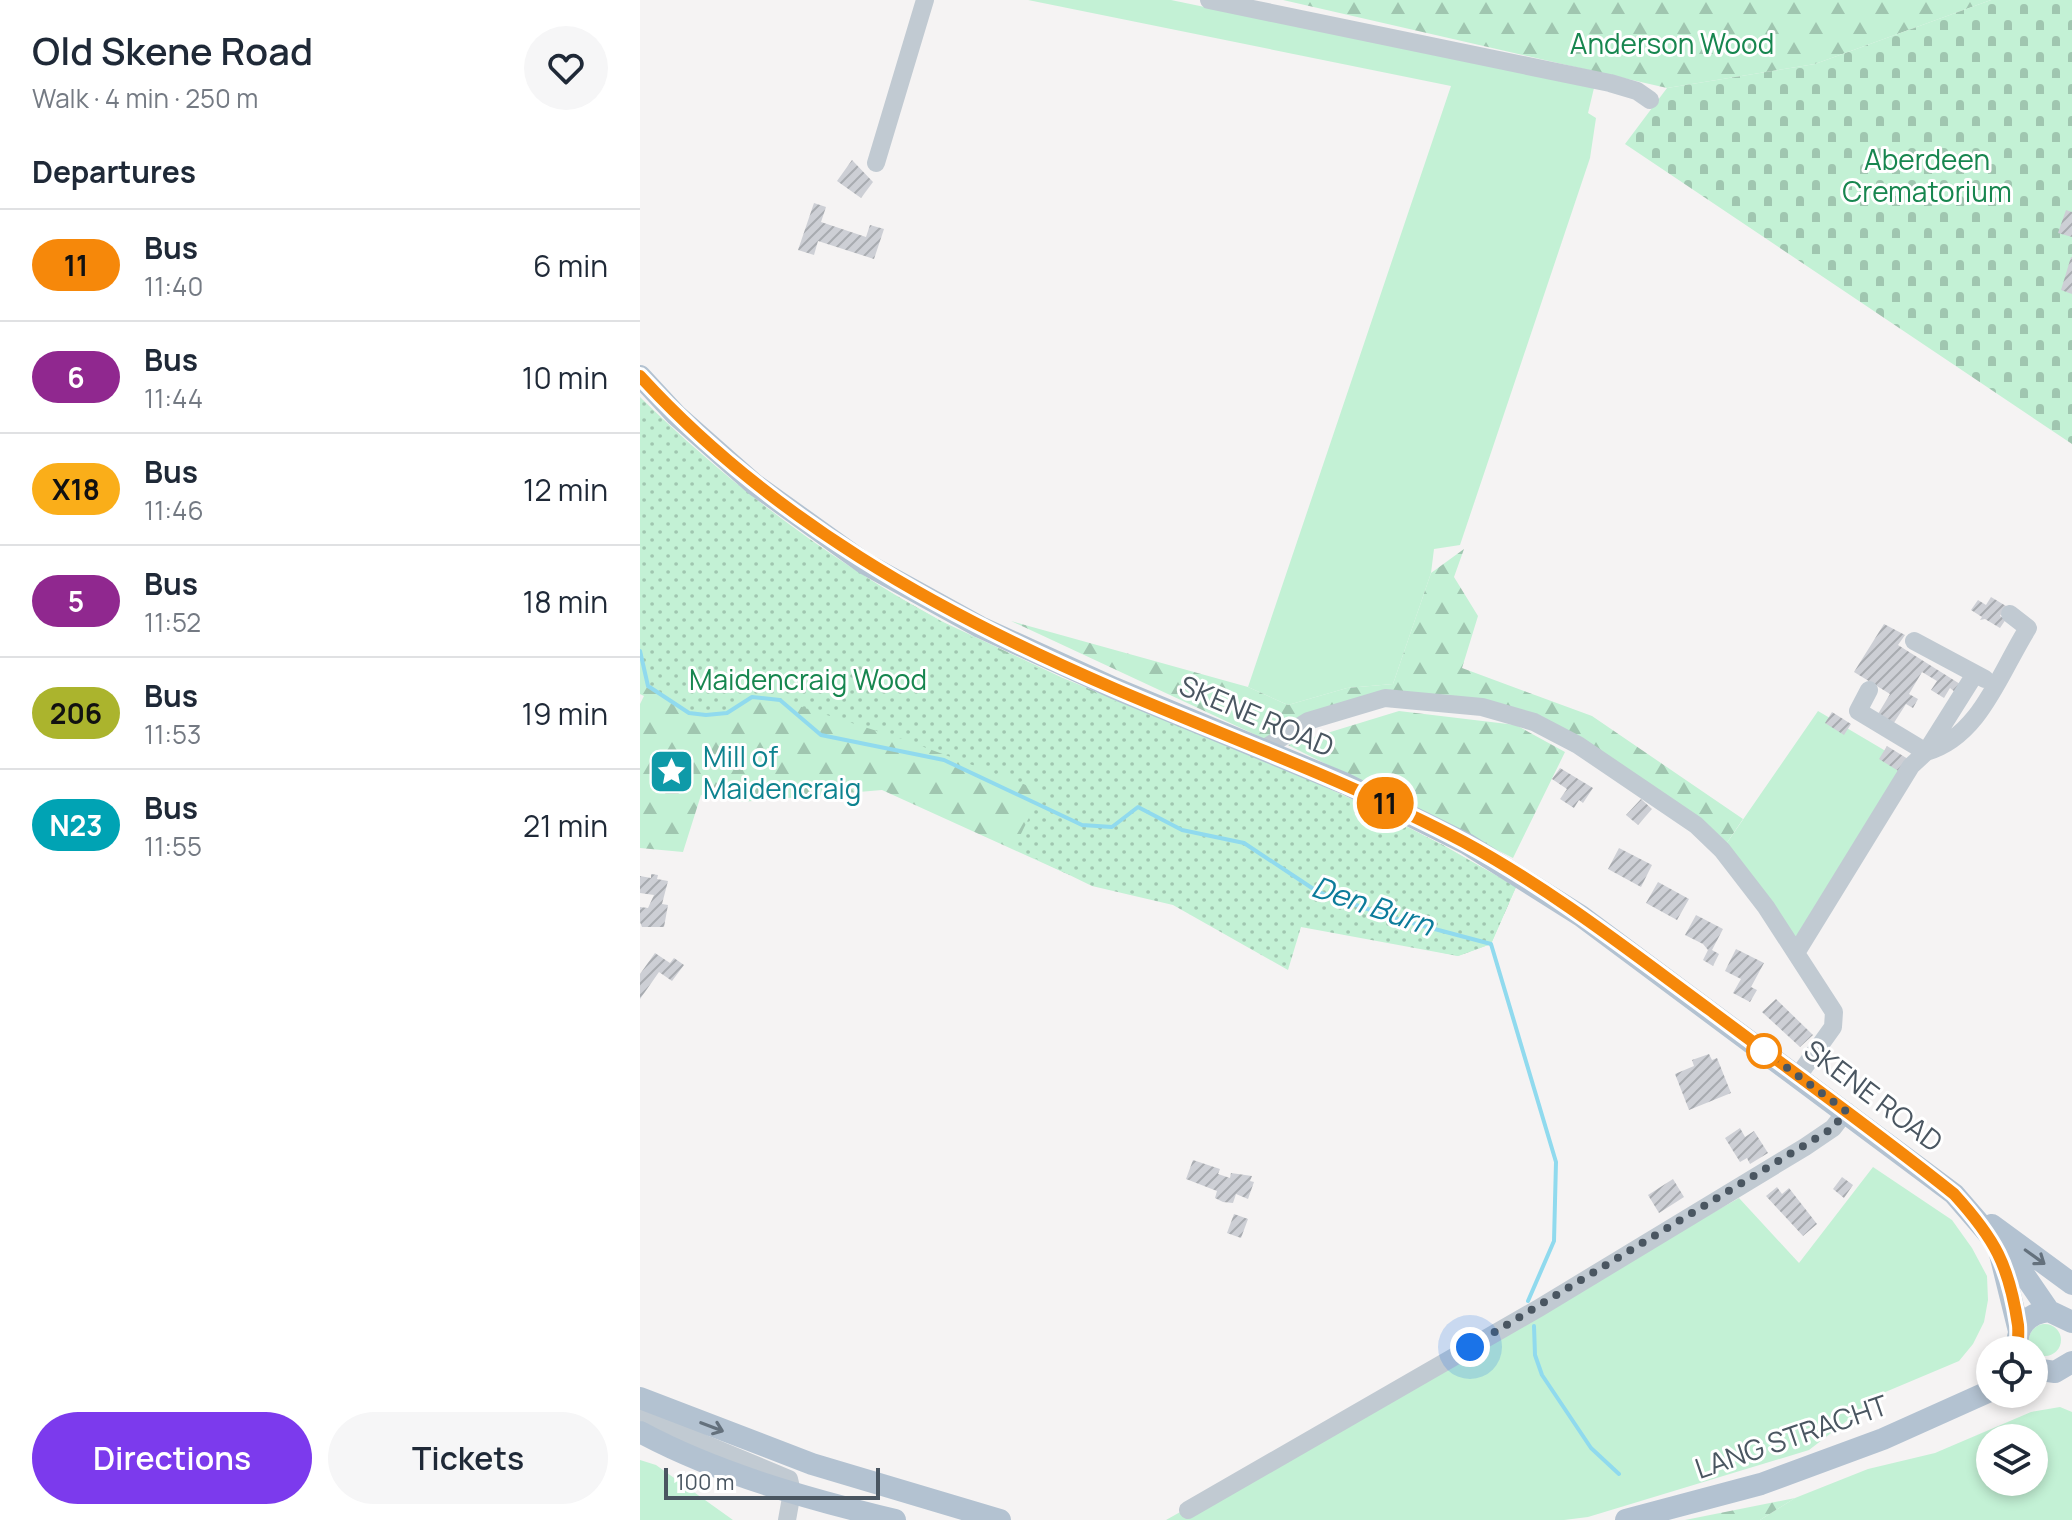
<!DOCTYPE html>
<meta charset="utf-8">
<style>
body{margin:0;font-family:Manrope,sans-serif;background:#f6f6f7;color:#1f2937;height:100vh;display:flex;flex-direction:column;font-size:30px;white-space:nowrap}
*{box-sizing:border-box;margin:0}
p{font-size:26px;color:#747a83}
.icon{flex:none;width:44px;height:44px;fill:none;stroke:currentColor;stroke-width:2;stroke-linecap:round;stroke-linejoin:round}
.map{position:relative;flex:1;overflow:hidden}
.drawer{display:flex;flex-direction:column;background:#fff;width:640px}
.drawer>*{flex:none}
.badge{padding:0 16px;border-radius:26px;font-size:28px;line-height:52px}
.tools{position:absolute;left:1336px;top:1336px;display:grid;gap:16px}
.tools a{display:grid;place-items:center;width:72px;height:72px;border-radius:50%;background:#fff;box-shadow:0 4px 12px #0003;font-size:40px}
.scale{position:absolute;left:24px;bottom:20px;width:216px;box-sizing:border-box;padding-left:8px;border:4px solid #4a5661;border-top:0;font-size:22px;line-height:28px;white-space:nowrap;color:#4a5661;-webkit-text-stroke:6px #fff;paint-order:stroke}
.you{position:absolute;width:40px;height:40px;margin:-20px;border:6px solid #fff;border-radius:50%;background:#1a73e8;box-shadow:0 0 0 12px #1a73e833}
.map>.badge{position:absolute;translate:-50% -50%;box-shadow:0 0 0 4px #fff}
h2{padding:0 32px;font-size:30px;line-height:72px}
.round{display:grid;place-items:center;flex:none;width:84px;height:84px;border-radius:42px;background:#f6f6f7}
.summary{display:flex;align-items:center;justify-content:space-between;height:136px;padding:0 32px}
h1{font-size:38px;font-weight:600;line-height:60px}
.primary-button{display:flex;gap:16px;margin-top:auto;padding:16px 32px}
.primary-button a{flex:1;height:92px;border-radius:48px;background:#7c3aed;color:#fff;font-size:32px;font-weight:600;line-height:92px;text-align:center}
.primary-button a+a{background:#f6f6f7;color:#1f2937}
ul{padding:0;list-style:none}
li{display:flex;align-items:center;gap:24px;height:112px;padding:0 32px;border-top:2px solid #e0e1e3}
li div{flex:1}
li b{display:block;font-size:30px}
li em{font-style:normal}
li .badge{min-width:88px;font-weight:700;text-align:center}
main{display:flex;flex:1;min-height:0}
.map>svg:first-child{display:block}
.green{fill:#c3f1d5;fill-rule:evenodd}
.forest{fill:url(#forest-firs)}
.cemetery{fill:url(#cemetery-stones)}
.park{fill:url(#park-dots)}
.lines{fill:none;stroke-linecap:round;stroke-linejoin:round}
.stream{stroke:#90daee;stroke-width:4}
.building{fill:url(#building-hatch)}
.minor{stroke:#c1cad2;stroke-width:18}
.major{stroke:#b3c2d1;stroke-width:22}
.oneway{stroke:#64717d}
.line-casing{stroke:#fff;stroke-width:18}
.line{stroke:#f6880a;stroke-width:12}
.walk{stroke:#4a5661;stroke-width:8;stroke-dasharray:0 14.4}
.stop-dot{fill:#fff;stroke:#f6880a;stroke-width:4}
.labels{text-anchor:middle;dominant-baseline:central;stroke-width:6;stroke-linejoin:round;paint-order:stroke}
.park-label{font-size:28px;fill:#17864f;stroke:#fff}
.street-label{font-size:28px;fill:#4a5661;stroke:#fff}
.culture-label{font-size:28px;fill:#0d838f;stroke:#fff;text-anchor:start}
.water-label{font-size:30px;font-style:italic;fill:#0c7c9b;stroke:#fff}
</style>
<main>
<section class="drawer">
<div class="summary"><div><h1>Old Skene Road</h1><p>Walk · 4 min · 250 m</p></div><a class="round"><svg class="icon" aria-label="heart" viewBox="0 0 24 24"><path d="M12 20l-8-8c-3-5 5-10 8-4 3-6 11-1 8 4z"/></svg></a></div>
<h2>Departures</h2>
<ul>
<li><span class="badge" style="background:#f6880a;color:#111">11</span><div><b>Bus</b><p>11:40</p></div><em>6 min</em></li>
<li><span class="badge" style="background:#90288f;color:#fff">6</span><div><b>Bus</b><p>11:44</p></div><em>10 min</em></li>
<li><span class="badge" style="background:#faae19;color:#111">X18</span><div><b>Bus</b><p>11:46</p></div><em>12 min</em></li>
<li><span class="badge" style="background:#90288f;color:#fff">5</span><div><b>Bus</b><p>11:52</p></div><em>18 min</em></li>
<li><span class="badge" style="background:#abb42d;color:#111">206</span><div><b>Bus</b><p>11:53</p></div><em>19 min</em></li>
<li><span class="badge" style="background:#00a3b4;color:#fff">N23</span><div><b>Bus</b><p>11:55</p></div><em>21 min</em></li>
</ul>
<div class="primary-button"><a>Directions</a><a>Tickets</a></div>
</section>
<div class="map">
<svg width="1432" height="1520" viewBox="0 0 1432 1520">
<defs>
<pattern id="forest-firs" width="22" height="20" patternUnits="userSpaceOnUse" patternTransform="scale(2)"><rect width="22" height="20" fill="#c3f1d5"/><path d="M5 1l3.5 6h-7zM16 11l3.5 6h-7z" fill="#a0c6b0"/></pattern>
<pattern id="cemetery-stones" width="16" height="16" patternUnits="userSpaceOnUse" patternTransform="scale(2)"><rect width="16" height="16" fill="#c3f1d5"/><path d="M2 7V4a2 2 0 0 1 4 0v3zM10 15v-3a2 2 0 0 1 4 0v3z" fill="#a0c6b0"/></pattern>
<pattern id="park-dots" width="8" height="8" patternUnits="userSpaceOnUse" patternTransform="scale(2)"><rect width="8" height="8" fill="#c3f1d5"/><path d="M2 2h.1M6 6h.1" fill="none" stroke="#a0c6b0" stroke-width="1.8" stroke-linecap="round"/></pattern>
<pattern id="building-hatch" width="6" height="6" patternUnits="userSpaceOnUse" patternTransform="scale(2)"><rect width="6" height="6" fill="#cdcfd5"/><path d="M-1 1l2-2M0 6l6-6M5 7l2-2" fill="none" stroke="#a8abb0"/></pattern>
</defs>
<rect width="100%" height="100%" fill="#f5f3f3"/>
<!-- green -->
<path class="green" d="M388,0H531L954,88L948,113L956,118L950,158L820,545L794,549L791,573L753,684L707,688L648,705L608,687L811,86Z
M1178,711L1271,766L1156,953L1082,850Z
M1233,1167L1312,1220L1332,1248L1347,1276L1348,1300L1344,1322L1333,1344L1319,1361L1243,1393L1169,1450L948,1517L924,1520H526L1099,1198L1159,1263Z
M1389 1340a16 16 0 1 1 32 0a16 16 0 1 1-32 0Z
M1420,1407L1432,1412V1520H1120L1155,1498L1228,1469L1295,1453L1391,1412ZM1350,1438H1394V1482H1350Z
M0,1460L16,1465L93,1520H0Z"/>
<!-- forest -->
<path class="forest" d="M643,0H1351L1175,64L1027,88Z
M0,406L55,461L217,574L303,622L423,678L647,770L803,845L876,887L851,944L818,956L425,873L242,790L101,802L61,795L43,852L0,848V704L4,696L0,694Z
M824,549L814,577L838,616L822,668L952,716L1103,819L1082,850L894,722L749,698L633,743L371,621L608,687L648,705L707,688L753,684L791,573Z
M759,711L876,725L925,752L873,858L648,745Z
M1155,1498L1120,1520H1045Z"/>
<!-- cemetery -->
<path class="cemetery" d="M1351,0H1432V444L985,144L1027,88L1175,64Z"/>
<!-- park -->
<path class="park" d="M0,397C90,485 188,559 299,620C409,680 529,721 644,769C724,802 801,843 876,887L851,944L818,956L661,927L648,970L533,905L452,886L374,848L402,791L265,740L140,700L112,697L87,713H49L8,686L0,651Z"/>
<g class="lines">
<!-- stream -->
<path class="stream" d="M0,651L8,686L49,713L66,715L87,713L112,697L140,700L181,735L304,760L442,825L472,827L498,807L542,830L604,843L678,892L757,919L851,944L916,1162L914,1241L888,1301
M894,1326L895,1355L902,1375L951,1448L979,1474"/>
</g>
<!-- building -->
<path class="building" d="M212,160L233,182L221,198L197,181Z
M174,203L186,207L181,222L226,237L230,225L244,229L234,259L178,241L174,255L158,250Z
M1426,210L1432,212V237L1418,233Z
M1431,257H1432V294L1421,290Z
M1351,597L1366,606L1360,616L1366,619L1360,628L1345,619L1340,620L1342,617L1331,610L1338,600L1346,605Z
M1244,624L1265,635L1258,645L1320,684L1315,692L1310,688L1304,698L1291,690L1297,681L1282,672L1269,694L1278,699L1273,708L1266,704L1250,729L1235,719L1250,694L1214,672Z
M1192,712L1211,724L1204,735L1185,723Z
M1247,746L1268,759L1260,772L1239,759Z
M920,768L953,788L943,803L939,800L934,808L920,799L927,789L912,779Z
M1001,799L1012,809L998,825L986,815Z
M979,848L1012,865L1001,887L968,869Z
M11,874L18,875L17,879L28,881L22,904L28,905L24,927H2L0,922V907L8,908L14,895L0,893V876L11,878Z
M1018,882L1049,899L1037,920L1006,903Z
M1056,915L1083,929L1072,950L1079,954L1073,966L1063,960L1068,950L1063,944L1045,935Z
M1096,949L1124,963L1111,987L1117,990L1110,1002L1093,993L1101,979L1085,971Z
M15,953L30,963L34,958L44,965L32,981L19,972L0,999V974Z
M1136,999L1173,1035L1160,1047L1122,1012Z
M1069,1054L1072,1060L1077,1058L1091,1093L1049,1110L1035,1074L1054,1066L1052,1060Z
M1100,1128L1105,1137L1114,1131L1128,1153L1110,1164L1107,1158L1100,1162L1085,1138Z
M553,1160L580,1169L578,1174L590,1178L591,1173L612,1176L610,1181L614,1182L608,1199L596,1194L593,1203L583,1202L575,1198L577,1191L546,1179Z
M1202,1177L1213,1185L1204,1198L1193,1189Z
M1033,1179L1044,1197L1019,1213L1008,1195Z
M1137,1187L1142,1194L1149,1188L1177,1224L1163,1236L1126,1196Z
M594,1214L608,1219L601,1238L587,1233Z"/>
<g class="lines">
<!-- minor -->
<path class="minor" d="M569,0L970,83L997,91L1010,100
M236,163L285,0
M1274,641L1345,679
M625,748L668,721L745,698L842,707L894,722L938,745L1056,825L1082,850L1126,907L1194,1012L1193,1027L1158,1076
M1286,752C1340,737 1360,672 1388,628L1370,614
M1286,752L1335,674
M1156,953L1271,766L1286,752L1218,711L1229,690
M0,1411L65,1444L149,1479L152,1492L147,1520
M548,1510L899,1308L1165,1147L1193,1128L1206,1111"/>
<!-- major -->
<path class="major" d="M0,376L36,415L114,484L224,563L340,627L474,688L706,784L827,844L941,916L1314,1194L1385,1276L1409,1311
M1352,1225L1432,1284
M1360,1254L1379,1331
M1378,1350C1375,1328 1387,1313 1409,1311L1432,1322
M1394,1369L1415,1372L1432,1362
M0,1398L172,1464L360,1520
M0,1432C78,1474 169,1499 255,1520
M986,1520L1121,1484L1243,1439L1350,1391"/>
</g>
<!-- one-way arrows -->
<defs><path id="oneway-shaft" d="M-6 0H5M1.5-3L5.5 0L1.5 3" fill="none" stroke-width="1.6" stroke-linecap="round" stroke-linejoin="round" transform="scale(2)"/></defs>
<g class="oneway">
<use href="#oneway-shaft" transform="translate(1395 1257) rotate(36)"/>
<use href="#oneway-shaft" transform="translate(72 1427) rotate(21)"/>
</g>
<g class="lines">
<defs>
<path id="line" d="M0,376C131,519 297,612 473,688C591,739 711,782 824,842C911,889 991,952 1070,1010C1151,1071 1234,1130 1314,1194C1355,1239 1369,1265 1378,1325C1379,1334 1377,1341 1379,1350"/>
</defs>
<!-- line casing -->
<use href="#line" class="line-casing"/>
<!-- line -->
<use href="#line" class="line"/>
<!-- walk -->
<path class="walk" d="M830,1347L1193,1128L1206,1111L1124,1051"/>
</g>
<!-- icons -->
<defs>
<symbol id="sight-square" viewBox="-11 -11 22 22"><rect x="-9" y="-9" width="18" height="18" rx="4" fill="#0f9aa8" stroke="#fff"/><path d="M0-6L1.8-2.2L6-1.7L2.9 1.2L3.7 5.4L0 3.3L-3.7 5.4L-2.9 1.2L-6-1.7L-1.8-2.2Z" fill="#fff"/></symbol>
</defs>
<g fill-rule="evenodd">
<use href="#sight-square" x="6" y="746" width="51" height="51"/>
</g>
<!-- markers -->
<circle class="stop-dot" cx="1124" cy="1051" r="16"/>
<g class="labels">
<!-- park labels -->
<g class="park-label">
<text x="1032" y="43">Anderson Wood</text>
<text x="1287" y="159">Aberdeen<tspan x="1287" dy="32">Crematorium</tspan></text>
<text x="168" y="679">Maidencraig Wood</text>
</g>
<!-- street labels -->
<g class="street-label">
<text transform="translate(617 715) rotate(23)">SKENE ROAD</text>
<text transform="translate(1234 1095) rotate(37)">SKENE ROAD</text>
<text transform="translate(1151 1436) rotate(-19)">LANG STRACHT</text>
</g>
<!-- culture labels -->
<g class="culture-label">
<text x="63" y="756">Mill of<tspan x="63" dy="32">Maidencraig</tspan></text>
</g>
<!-- water labels -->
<g class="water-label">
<text transform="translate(733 905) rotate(19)">Den Burn</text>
</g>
</g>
</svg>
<div class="tools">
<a><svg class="icon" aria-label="locate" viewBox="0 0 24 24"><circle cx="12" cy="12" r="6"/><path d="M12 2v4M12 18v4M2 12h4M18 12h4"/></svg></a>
<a><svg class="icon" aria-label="layers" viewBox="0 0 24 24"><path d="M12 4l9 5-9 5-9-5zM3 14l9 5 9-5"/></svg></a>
</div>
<div class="scale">100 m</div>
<div class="you" style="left:830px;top:1347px"></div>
<b class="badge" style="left:745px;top:803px;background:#f6880a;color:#111">11</b>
</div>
</main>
